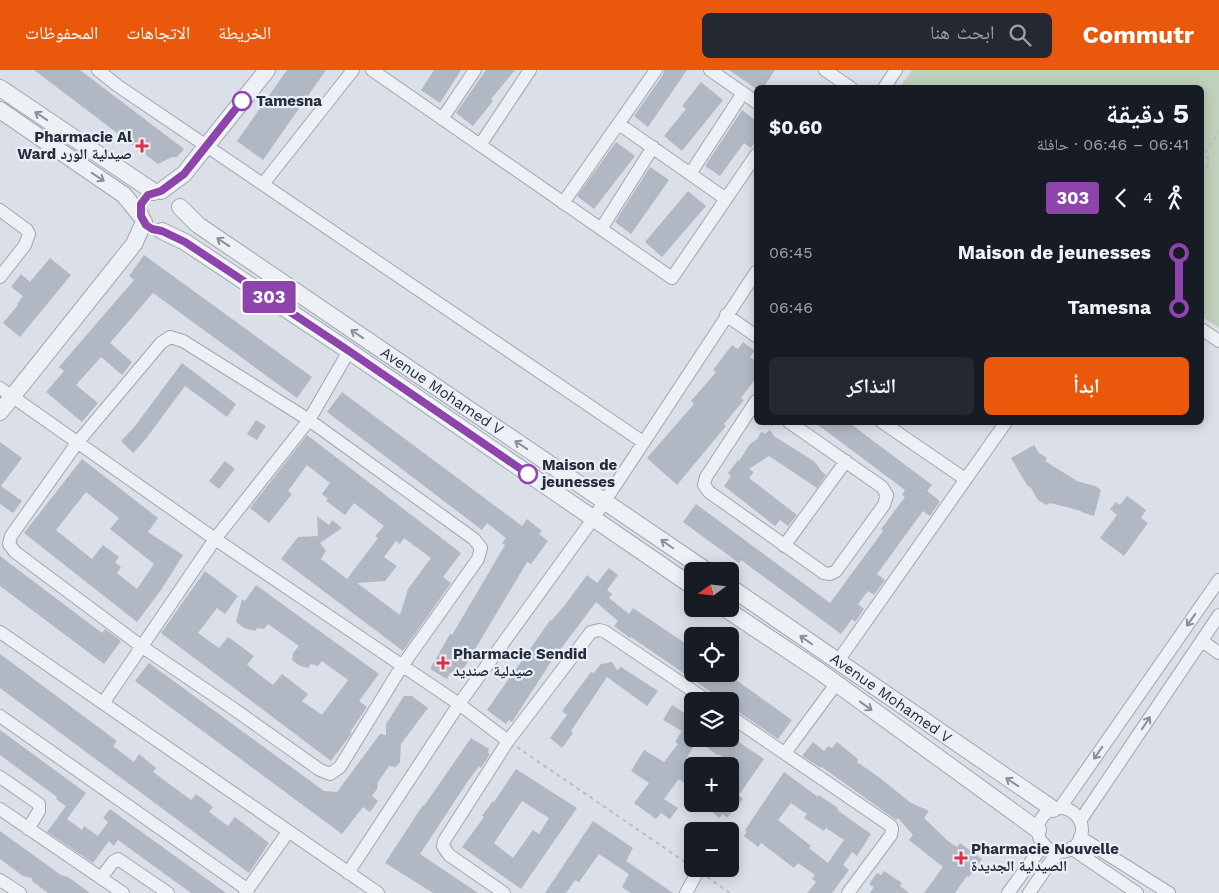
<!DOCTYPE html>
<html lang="ar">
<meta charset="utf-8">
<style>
body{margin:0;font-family:"Work Sans","Noto Naskh Arabic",sans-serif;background:#242831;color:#f1f3f6;direction:rtl;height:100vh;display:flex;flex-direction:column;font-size:19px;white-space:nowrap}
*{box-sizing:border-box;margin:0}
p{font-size:16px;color:#9ea1a6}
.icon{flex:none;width:28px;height:28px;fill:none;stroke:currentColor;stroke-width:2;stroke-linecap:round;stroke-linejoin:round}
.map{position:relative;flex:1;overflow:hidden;direction:ltr}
.drawer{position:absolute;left:754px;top:15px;width:450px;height:340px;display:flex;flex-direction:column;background:#171b24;border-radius:8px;box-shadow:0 2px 12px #0003;direction:rtl}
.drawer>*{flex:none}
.badge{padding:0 10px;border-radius:4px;font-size:18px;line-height:32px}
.needle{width:32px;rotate:255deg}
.controls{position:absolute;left:684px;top:492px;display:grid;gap:10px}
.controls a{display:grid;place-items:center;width:55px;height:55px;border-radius:8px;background:#171b24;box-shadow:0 2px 12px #0003;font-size:25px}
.map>.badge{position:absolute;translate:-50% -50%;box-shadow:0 0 0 2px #fff}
.legs{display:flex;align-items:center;gap:8px;height:55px;padding:0 15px;font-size:16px}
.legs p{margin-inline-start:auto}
.overview{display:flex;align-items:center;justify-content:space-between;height:85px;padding:0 15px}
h1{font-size:28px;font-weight:700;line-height:38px}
.primary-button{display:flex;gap:10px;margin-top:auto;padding:10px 15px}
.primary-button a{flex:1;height:58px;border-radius:8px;background:#ea580c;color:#fff;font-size:20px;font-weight:700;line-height:58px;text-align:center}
.primary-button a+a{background:#242831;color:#f1f3f6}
ul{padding:0 15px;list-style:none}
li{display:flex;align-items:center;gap:18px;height:55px;font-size:19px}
li i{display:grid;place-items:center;width:8px;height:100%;margin:0 6px;background:currentColor}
li i::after{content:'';width:12px;height:12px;margin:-6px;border:4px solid;border-radius:50%;background:#171b24}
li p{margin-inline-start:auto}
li:first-child i{background:linear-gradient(#0000 50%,currentColor 0)}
li:last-child i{background:linear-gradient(currentColor 50%,#0000 0)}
header{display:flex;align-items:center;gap:30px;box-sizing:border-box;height:70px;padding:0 25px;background:#ea580c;color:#fff}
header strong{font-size:24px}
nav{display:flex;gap:28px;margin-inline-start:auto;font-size:18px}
.search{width:350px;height:45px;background:#242831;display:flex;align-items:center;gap:12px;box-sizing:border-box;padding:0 18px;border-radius:8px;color:#9ea1a6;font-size:19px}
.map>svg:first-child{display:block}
.green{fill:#c0d1bb}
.building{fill:#b1b8c4;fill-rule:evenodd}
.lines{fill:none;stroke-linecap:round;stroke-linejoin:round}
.minor-casing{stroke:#a0a6b1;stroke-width:14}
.tertiary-casing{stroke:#a0a6b1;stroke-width:18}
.path{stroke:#b9bdc5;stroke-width:2;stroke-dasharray:4 4;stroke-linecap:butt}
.minor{stroke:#edf0f5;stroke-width:12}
.tertiary{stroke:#edf0f5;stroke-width:16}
.oneway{stroke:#888e9a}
.line-1-casing{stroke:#fff;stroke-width:11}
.line-1{stroke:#8e44ad;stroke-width:8}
.stop-1-dot{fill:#fff;stroke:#8e44ad;stroke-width:2.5}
.poi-dot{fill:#da3245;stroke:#eaeef5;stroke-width:2}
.labels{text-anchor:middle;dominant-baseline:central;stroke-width:4.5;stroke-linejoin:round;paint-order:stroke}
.stop-label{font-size:15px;font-weight:bold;fill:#242c3e;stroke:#eaeef5;text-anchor:start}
.poi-label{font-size:15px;font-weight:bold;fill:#242c3e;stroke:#eaeef5;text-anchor:start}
.street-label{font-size:15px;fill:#242c3e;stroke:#eaeef5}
</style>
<header>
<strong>Commutr</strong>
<div class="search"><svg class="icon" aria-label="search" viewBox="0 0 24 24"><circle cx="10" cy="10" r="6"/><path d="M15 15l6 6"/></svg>ابحث هنا</div>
<nav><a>الخريطة</a><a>الاتجاهات</a><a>المحفوظات</a></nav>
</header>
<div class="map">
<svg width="1219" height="823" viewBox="0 0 1219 823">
<rect width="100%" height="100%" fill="#dbdfe7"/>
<!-- green -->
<path class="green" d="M912,0H1219V258L1201,246V18L900,17Z"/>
<!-- building -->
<path class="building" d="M34,0H80L184,79L177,87H172L158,94Z
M287,0H326L263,90L237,71Z
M434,0H461L440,33L421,20Z
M486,0H515L491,29L493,31L473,56L456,43Z
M664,0H687L648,57L634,46L663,5Z
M729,0H775L763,18H755Z
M701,12L723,30L682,81L664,66L686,39L682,36Z
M742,40L756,51V70L751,78L744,73L720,106L705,96Z
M616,72L635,86L594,139L577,126Z
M650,97L669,110L631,164L615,152Z
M688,121L706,136L662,187L645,172Z
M144,185L312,307L297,328L153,223L110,273L132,292L122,305L101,287L76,315L98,333L82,352L46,322L64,301L59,297L134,210L129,206Z
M50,188L71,205L20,267L3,253L18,235L17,234L23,226L11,217L21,204L30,212Z
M743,272L755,281L750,287L756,291V308L741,328L744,330L724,354L726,356L677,415L647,388L694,334L691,331L716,302L713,300L732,275L738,279Z
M182,293L236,334L227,347L185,316L145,370L133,383L121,371L135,356Z
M342,322L522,456L527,449L542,461L539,464L548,471L531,494L527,492L458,608L450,603L447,609L430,599L450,564L452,565L505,475L502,473L506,468L487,453L482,460L327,342Z
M256,350L266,356L257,370L247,364Z
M814,352H848L932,415L927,421L940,431L930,446L923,441L877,504L885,510L874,525L868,521L858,534L864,539L855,552L852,549L841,564L741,490L739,493L683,452L696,434L830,533L883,461L881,459L905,427L902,425L905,420Z
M770,360L774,366L815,392L822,402L826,405L817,418L769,386L749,399L754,402L749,408L797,445L788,456L780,450L775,456L724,416L731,406L728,403L738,390L739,391L750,374L757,369L761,362L765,364Z
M307,365L461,483L443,507L451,513L403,581L281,489L298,467L318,466L317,446L329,455L332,450L342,458L320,473L326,481L321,489L347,509L378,468L375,466L384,456L354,433L345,445L326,431L328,429L322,424L330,413L307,395L288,421L292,424L269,453L250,438ZM404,468L431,488L408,519L400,545L357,513L385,511L397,496L384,487L396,471L400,474Z
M0,372L22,388L1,416L22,431L13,443L0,434Z
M1034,375L1039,383L1047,388L1045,391L1077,411L1095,416L1101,420L1094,446L1084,443L1078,440L1050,433L1046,435L1038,430L1031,418L1027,415L1011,388Z
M82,389L158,448L148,462L183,485L161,520L137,552L24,463ZM86,422L119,448L110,459L154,494L137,519L117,503L121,497L115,492L119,487L103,475L92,489L56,460Z
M225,391L235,399L219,419L209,411Z
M1127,426L1146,440L1141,448L1148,453L1124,486L1100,468L1117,445L1110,439L1116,432L1120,435Z
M0,486L102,563L105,559L121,571L104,594L0,516Z
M609,498L618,505L607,520L612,524L609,528L629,544L633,538L692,578V604H728L792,650L778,669L730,636V631H724L631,567L630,568L614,556L618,551L596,532L551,592L512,652L509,650L506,654L487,640L551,549V551L565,535L587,505L597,513Z
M205,501L238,526L225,544L217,538L198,563L219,578L228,567L254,586L247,595L273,615L282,604L308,624L302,631L322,645L348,610L322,591L318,596L311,594L308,598L300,596L292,590L293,583L299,576L268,554L264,559L257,558L255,561L244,558L236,552L242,529L245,531L256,515L379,604L359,631L367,637L350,662L352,663L331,691L161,563Z
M0,584L117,671L113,676L134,692L139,684L156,698L153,702L191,730L196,724L213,737L209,742L228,756L235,747L269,773L249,803L0,618Z
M612,592L617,600L621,597L658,621L647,636L607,607L571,661L573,663L562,678L550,668L567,645L562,641L591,602L594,603L601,594Z
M149,593L324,721L337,722L380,664L386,665V654L404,626H412L428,638L401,674L400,692L396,697L389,696L378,712L377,719L372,726L378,731L370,742L363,737L342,764L135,611Z
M672,635L692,648V669H734L764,689L739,725L743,729L727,748L723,744L719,748L708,738L712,734H730V706L736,696L718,684L717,685L697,670L685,691L692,697V719L679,709L664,729L678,738L670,749L661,743L656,749L634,733L649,713L631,701L644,680L664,692L678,674L675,672L682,661L663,650Z
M0,660L86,723L67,749L82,760L84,756L98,766L108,752L103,748L110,739L226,823H191L118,770L114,776L109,771L93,793L47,762L66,736L56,729L57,727L0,685Z
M471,668L489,679L488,683L490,684L481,698L479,696L466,714L420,784L478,823H433L385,793L423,735L424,736Z
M813,672L824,681L828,676L832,678L837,672L858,689L857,692L880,708L911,733L929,741L924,748L948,771L957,777L960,773L982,789L969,807L967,806L955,823H924L943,797L909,770L913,765L898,748L896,750L822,697L821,698L802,686Z
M516,699L577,738L521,819L462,777L484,747L482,746L493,731L494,732ZM522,731L549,748L539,764L533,760L513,788L494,773Z
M784,702L818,727L819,725L838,738L837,740L871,764L857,786L852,782L843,795L849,800L832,823H807L816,812L812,809L815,805L798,793L794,798L761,773L758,777L744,766L747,762L745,760ZM791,733L807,744L804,748L824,761L826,758L844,770L828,793L809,778L811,776L778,750Z
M593,751L633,778L626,791L673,823H631L622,817L629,804L599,784L579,812L575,810L566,823H545Z
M0,761L61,805L68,807L90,823H48L32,811V808L23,806L0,789Z
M884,801L902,813L900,816L909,823H870L874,817L869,814L877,803L881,805Z"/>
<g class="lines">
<defs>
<path id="minor" d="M98,0L118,16L643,372
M372,0L672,208L756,85
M710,0L756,32
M825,0L851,18
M884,18L896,0
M442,49L475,0
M619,54L726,129
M480,75L530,0
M690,104L743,23
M263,114L353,0
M563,133L656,0
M0,140L27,160L29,164L25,175L0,207
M601,159L653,77
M726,245L756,266
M1201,259L1219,271
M170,267L183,271L309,350L474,469L481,478L478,489L402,596L340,697L330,704L320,700L231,637L141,576L15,482L9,474L11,466L77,373L161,273Z
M0,318L215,469L459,634L508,671
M756,331L706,407L704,415L709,422L824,503L830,504L836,501L884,435L887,425L882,417L789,352
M882,352L965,409
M784,476L846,391
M0,562L378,823
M1202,571L1219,583
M838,591L1006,352
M104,632L215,469L309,350L349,281
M0,646L248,820
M730,646L891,756L892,759L891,765L848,823
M785,683L836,614
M0,707L39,734V741L28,759
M1060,738L1219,510
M1038 760a22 22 0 1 1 44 0a22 22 0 1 1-44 0Z
M0,739L123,823
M1080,751L1219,545
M1080,767L1169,823
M1071,778L1137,823
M348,803L459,634L593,449L756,202
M101,808L113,792L118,789L168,823
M0,810L20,823
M245,823L288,762
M504,823L449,785L443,776L444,771L508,671L591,562L599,560L604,561L708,631
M686,823L698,801
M1008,823L1044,774
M1029,823L1058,781"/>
<path id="tertiary" d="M0,18L154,122
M0,40L124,125L141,146
M161,121L184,104L267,0
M180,137L198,155L707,501
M162,161L185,172L349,281L692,516
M0,342L134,174L144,152
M730,517L1053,739
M726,539L822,603L1038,760"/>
</defs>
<!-- minor casing -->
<use href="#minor" class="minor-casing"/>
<!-- tertiary casing -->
<use href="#tertiary" class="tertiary-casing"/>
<!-- path -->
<path class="path" d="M1205,83L1219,62
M1201,103L1208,96V89L1205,83
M517,677L688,794
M707,807L730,823"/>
<!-- minor -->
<use href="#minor" class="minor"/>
<!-- tertiary -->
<use href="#tertiary" class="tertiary"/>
</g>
<!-- one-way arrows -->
<defs><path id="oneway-shaft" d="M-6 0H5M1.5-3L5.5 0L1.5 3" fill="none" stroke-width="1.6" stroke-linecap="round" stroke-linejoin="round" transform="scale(1.25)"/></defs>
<g class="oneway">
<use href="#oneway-shaft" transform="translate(41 46) rotate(-146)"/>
<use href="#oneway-shaft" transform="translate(98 107) rotate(34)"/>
<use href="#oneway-shaft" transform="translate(223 172) rotate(-146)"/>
<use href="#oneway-shaft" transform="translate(357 264) rotate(-146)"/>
<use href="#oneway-shaft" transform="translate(521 375) rotate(-146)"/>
<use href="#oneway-shaft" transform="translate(667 474) rotate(-145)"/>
<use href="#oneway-shaft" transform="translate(1191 550) rotate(125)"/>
<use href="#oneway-shaft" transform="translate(806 570) rotate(-145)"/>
<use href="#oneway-shaft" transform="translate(866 636) rotate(36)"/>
<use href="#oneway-shaft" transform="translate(1146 653) rotate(-56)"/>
<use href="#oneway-shaft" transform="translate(1098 683) rotate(125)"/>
<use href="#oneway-shaft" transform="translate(1012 712) rotate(-146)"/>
</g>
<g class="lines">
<defs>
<path id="line-1" d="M242,31L184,104L161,121L148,125L141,134V146L146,155L152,159L162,161L185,172L349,281L528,404"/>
</defs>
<!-- line-1 casing -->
<use href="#line-1" class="line-1-casing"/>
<!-- line-1 -->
<use href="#line-1" class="line-1"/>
</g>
<!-- markers -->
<g class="stop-1-dot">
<circle cx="242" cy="31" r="9"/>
<circle cx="528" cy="404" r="9"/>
</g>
<g class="poi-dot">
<path d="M139.5 68.5h5v5h5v5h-5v5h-5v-5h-5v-5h5z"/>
<path d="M440.5 585.5h5v5h5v5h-5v5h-5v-5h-5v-5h5z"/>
<path d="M958.5 780.5h5v5h5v5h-5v5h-5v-5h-5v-5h5z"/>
</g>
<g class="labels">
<!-- stop labels -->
<g class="stop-label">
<text x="256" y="31">Tamesna</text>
<text x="542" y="395">Maison de<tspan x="542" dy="17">jeunesses</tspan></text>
</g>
<!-- poi labels -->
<g class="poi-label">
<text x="132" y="67" text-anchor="end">Pharmacie Al<tspan x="132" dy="17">Ward صيدلية الورد</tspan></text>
<text x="453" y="584">Pharmacie Sendid<tspan x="453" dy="17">صيدلية صنديد</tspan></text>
<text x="971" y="779">Pharmacie Nouvelle<tspan x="971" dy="17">الصيدلية الجديدة</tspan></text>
</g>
<!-- street labels -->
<g class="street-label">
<text transform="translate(442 321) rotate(34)">Avenue Mohamed V</text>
<text transform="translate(891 628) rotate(35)">Avenue Mohamed V</text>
</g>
</g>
</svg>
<div class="controls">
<a><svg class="needle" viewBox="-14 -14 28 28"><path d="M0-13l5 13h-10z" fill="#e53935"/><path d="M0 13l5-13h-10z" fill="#9ea1a6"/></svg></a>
<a><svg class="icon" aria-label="locate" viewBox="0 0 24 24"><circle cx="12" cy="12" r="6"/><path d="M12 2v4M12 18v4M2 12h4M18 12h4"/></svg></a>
<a><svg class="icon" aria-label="layers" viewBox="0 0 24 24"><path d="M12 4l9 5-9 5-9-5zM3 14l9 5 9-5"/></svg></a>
<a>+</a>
<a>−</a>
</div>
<b class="badge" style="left:269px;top:227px;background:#8e44ad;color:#fff">303</b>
<section class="drawer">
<div class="overview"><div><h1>5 دقيقة</h1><p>06:41 – 06:46 · حافلة</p></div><b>$0.60</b></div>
<div class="legs"><svg class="icon" aria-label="walk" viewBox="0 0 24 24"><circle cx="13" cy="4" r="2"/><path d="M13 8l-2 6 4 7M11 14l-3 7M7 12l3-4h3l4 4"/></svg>4<svg class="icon" aria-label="back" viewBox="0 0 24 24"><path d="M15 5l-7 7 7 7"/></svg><b class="badge" style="background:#8e44ad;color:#fff">303</b></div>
<ul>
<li><i style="color:#8e44ad"></i><b>Maison de jeunesses</b><p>06:45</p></li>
<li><i style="color:#8e44ad"></i><b>Tamesna</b><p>06:46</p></li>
</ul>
<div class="primary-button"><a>ابدأ</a><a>التذاكر</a></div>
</section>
</div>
